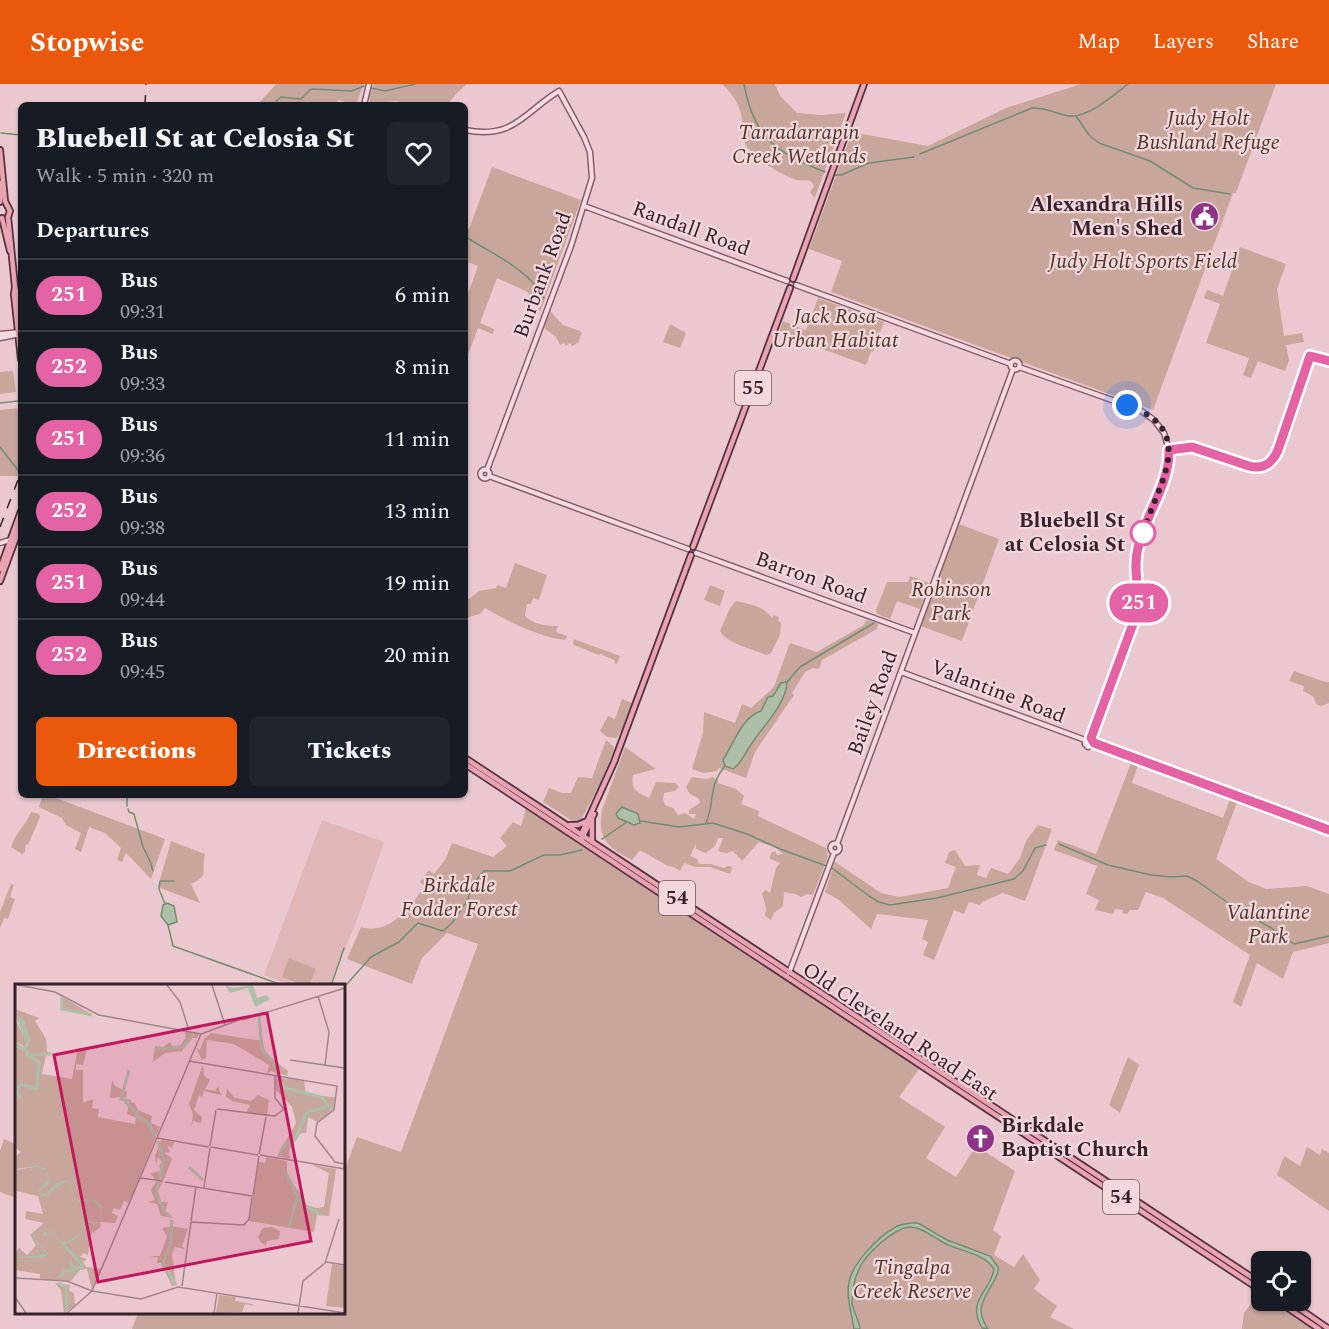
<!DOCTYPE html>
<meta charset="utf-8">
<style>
body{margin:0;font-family:Spectral,serif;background:#20242c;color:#f1f3f6;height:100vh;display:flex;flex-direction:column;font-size:22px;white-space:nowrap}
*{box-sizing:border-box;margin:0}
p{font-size:20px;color:#9ea1a6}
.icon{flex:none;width:33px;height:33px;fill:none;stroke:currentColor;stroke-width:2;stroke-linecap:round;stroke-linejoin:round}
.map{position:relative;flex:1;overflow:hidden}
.drawer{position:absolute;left:18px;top:18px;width:450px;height:696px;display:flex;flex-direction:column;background:#171b24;border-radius:9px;box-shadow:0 2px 4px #0004}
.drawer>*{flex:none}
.badge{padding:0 12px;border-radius:20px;font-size:21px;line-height:39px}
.buttons{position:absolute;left:1251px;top:1167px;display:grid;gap:12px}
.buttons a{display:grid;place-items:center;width:60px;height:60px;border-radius:9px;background:#171b24;box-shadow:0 2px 4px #0004;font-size:30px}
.you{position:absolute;width:30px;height:30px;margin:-15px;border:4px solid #fff;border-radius:50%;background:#1a73e8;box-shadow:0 0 0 9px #1a73e833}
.map>.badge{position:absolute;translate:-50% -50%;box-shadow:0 0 0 3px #fff}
h2{padding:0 18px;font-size:22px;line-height:54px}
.round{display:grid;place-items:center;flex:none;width:63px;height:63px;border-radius:9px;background:#20242c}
.headline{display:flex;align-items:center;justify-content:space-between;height:102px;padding:0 18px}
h1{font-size:28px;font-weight:800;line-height:45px}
.action{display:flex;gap:12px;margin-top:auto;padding:12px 18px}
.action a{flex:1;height:69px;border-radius:9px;background:#ea580c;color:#fff;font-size:24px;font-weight:800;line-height:69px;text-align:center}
.action a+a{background:#20242c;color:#f1f3f6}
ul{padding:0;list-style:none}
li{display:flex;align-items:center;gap:18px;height:72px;padding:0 18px;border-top:2px solid #363941}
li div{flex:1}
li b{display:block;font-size:22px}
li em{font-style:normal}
li .badge{min-width:66px;font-weight:700;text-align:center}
header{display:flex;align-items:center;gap:36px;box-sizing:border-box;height:84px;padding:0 30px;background:#ea580c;color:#fff}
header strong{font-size:28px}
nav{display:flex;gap:33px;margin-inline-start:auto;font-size:21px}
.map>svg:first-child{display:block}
.farmland{fill:#e0b6b8}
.green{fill:#c8a69c}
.water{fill:#adbfa8;stroke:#748d70;stroke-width:1.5}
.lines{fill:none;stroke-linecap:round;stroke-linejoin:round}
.stream{stroke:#748d70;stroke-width:1.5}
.minor-casing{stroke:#855e6d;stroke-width:7}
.major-casing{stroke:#543240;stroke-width:8}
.minor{stroke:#f6dae0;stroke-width:4}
.major{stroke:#eaa3b2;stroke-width:4.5}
.rail{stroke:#37212a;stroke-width:1.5;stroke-dasharray:10 10;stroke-linecap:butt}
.line-casing{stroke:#fff;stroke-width:14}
.line{stroke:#e463a4;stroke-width:9}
.walk{stroke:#37212a;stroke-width:6;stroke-dasharray:0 10.8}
.stop-dot{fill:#fff;stroke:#e463a4;stroke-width:3}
.labels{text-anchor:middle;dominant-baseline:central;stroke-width:4.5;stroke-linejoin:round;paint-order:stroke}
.shield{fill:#f3d7dc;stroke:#6f585f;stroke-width:1.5}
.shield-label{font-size:20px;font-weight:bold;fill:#37212a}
.park-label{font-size:21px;font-style:italic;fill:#513729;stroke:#f3d7dc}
.poi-label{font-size:21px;font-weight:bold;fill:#37212a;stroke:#f3d7dc;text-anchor:end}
.street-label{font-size:21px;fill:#37212a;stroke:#f3d7dc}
.stop-label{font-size:21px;font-weight:bold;fill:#37212a;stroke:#f3d7dc;text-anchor:end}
.inset-river{fill:none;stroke:#adbfa8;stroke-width:3}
.inset-road{fill:none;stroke:#a3858d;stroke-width:1.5}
.view{fill:#c2185b;fill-opacity:0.15;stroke:#c2185b;stroke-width:3}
.inset-edge{fill:none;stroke:#37212a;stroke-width:3}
</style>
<header>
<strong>Stopwise</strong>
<nav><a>Map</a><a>Layers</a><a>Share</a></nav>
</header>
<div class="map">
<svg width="1329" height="1245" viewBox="0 0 1329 1245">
<rect width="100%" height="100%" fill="#ebc8cf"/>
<!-- farmland -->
<path class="farmland" d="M322,736L384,758L357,836L330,901H291L264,891Z"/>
<!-- green -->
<path class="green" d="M276,0H364L356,21L338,16L336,21H257Z
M374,0H467L457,9L447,21H411L397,17L370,19L369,14Z
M722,0H775L780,12L797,29L821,31L846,29L814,116V113L810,108L814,102L811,97C807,96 802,97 797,96C784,93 750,72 745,59C743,52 743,43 742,36C741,22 732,9 722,0Z
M1081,0H1276L1236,109H1233L1153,326L831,208L842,177L809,165L852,48L928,62L1006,24Z
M492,83L581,116L540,228L528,208L497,194L480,239L494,245L493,250L478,244L465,279V218L478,182L465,177V144L469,145Z
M1240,163L1286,180L1277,205L1284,252L1302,249L1304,258L1286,261L1289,276L1285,287L1258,277L1251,294L1243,291L1249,274L1206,259L1220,220L1204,214L1207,206L1223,212Z
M818,214L884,238L873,268L871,267L866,281L779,249L783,237L806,246Z
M550,227L563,241L580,247L582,249L578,259L572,262L570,259L566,262L564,259L560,261L556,253L544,244Z
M670,240L686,249L680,264L663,258Z
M13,287L16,308L0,310V288Z
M21,324V382L17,392H0V326Z
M956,439L999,455L962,557L918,541Z
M515,479L547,491L539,516L533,514L531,520H527L525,532C533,540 546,542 558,542L556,548L567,552L565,556C540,553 507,537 485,524L480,530L465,534V514L469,515L479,507L496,504L497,501L506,504Z
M910,492L929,499L920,525L897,517L890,535L877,530L876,526L887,498H908Z
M710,501L725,507L720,522L704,516Z
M736,517C749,520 766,523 772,534L774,531L779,533L778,537L781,539L780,551L771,569L766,571C753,565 727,560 720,547L730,524Z
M866,536L878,540L877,545L822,576L819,585L813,584L805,588L792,609L794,611L755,668L746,694L719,684L717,687L703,689L692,685L703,649L704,628L735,639L742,620L751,624L774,603L790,559L817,568L864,541Z
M574,555L620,572L616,581L614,576L602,571V569L599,571L574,561L573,560Z
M1294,587L1322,597L1329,598V619L1321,622L1316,620L1314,613L1303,607L1304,602L1289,597Z
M622,615L635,620L630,631L617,654L607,653L600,647L608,632L615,635Z
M606,656L613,662L614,665L604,692L581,736L574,738L543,718L549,704L562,709H571L578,693L592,694Z
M625,663L656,685L633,691C631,707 636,707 649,714L656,698L675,699L679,703L675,707L664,709L663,715L665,721L673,724L678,731L685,729L694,735L696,730H689V726L700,719L699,715L689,709L686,703L692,693L706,695L713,693L718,696V699L736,705L744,712L741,720L759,727L758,732L826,764L828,773L813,811L807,810L801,813L795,810L784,808L783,822L774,829L771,836L765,832L766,824L762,809L766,806L770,809L776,784L780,779L770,775L771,769L775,767L777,771L783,770L775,763L759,758L742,777L733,767L726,769L718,767L723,754H718L715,762L706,769L696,765V760L690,772L697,775L699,780H711L724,784L728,782L732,783L730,790L710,783H695L684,779L680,787L674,783L668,782L640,766L632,776C607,764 597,754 602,726Z
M1131,679L1138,681L1132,699L1223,734L1230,715L1237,718L1216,775L1249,798L1266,805L1307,802L1329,810V859L1293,868L1283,895L1257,879L1241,923L1233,918L1250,871L1163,814L1146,808L1138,826H1130L1127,830L1122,829L1123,826L1115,825L1113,830L1095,826L1099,816L1086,810L1097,782L1054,766L1058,756L1096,770Z
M43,711H48L165,755L151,795L126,769L122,778L117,776L121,764L105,749L89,743L81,768L75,765L81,749L66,741L62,734L39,723Z
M526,725L919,985L899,1013L945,1043L926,1074L956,1093L976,1062L1015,1087L993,1146L1001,1152L994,1171L1014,1183L1023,1170L1040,1196L1034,1205L1057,1222L1050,1233L1074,1245H988C971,1222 990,1210 998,1188L990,1172C975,1167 960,1162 946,1156C935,1151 926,1141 913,1139C889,1136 853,1178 849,1199C846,1215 852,1230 854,1245H132L138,1229L344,1228V1088L357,1053L401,1068L478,860L447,849L422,874L412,900L347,875L361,843C390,852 410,822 425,802L420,798L429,786L434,790L446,774L452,759L493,773L507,762L500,754L513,738L521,742Z
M31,728L39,730L40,733L28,761L26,760L25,768L22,770L11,763C16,748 25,743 31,728Z
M1038,741L1052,745L1025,817L1003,809L982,818L980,821L969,818L964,830L954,826L934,876L923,871L928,858L922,855L928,836L877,830L871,845L839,816L825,808L835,778L881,809L899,813L948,804L956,783L945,779L949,768L955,766L965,782L980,781L977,791L986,794L991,784L1008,790L1020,774L1026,757Z
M171,757L205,770C200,789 211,790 191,800L200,819L158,803Z
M11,800L14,801L10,813L15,815L8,835L4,834L0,844V828Z
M289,874L316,885L309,901H303L282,893Z
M1128,973L1139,981L1120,1029L1109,1021Z
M4,1055L16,1060V1114L0,1108V1067Z
M1307,1063L1320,1071L1322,1065L1329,1069V1127L1277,1091L1284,1072L1300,1082Z
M914,1142L990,1175L996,1184C994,1199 979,1210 979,1226C978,1232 983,1239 986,1245H858C847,1213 845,1193 871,1168C887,1151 891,1149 914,1142Z
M1258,1211H1261L1262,1216L1269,1217L1312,1245H1242L1244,1229Z"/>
<!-- water -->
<path class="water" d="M787,598C786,620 764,641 752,659C745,668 743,678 733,685L725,682L723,676C734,659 742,633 761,627L768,613L773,612L781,599Z
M622,723L638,730L640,739L634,741L618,734L616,730Z
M167,819L174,822L177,838L168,841L161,832L163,821Z
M912,1139H918L947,1156L990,1172L998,1183V1188C990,1210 971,1221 988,1245L982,1244C966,1216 990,1209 994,1185C985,1171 966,1168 951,1162C938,1158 923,1142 909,1143C893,1145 867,1169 860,1183C855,1193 852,1207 852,1219C853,1227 859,1236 860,1245H854C852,1229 846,1215 849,1198C852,1180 878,1153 894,1144C899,1140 906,1140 912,1139Z"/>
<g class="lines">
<!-- stream -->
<path class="stream" d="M744,0C754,55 776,68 825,88
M371,4L385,7L415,0
M272,21L281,13L301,15L311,5L352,7L364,2
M1076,32L1089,51L1099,59L1150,77L1193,104L1230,110
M1,49L21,51
M920,70L1032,24C1050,24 1055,30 1069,32C1088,34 1114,11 1128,0
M835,91H841L869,79L914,73
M466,153C494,171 527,184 544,214
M0,319L18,317
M0,363L21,390
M787,598L800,583L874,539
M127,711V722
M128,725L129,728L134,730L143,763L150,777L153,787
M641,737L679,743L713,739L747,750L780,765L832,784L869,812L879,818L890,821L937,814L1014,795L1023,787L1035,764L1046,761
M706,739C715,718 708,702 725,682
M602,755L627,738
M1059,760L1108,781L1151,791L1171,793L1187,792L1197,797L1231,821L1273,845L1294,860L1329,852
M165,820L159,805L160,797H174
M168,841L173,862L285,902
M347,900L371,873L399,858L418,839L443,847L452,839L467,817L473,800L484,787H510L544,771H560L582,766
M331,902L344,864
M344,905L345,902"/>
<defs>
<path id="minor" d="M364,21L369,0
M465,46C514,56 524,28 559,7L584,53L590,68L592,94L571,162L487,386
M584,122L787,197
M796,201L1011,280
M0,250L20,248
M0,254L21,250
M1010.5 281a4.5 4.5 0 1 1 9 0a4.5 4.5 0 1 1-9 0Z
M1019,283L1140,326L1154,336L1164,349L1169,366L1168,381L1136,470V500L1139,511L1137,529L1091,654
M480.5 390a4.5 4.5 0 1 1 9 0a4.5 4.5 0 1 1-9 0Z
M489,392L688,465
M0,459L10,456
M696,469L915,549
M901,588L1085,656
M1085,656V660L1088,663L1094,659
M1094,659L1329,746
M830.5 764a4.5 4.5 0 1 1 9 0a4.5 4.5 0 1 1-9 0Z
M837,760L1013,285
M789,889L834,769"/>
<path id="major" d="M0,66L5,117L10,127L8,133L15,203L21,229
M0,99V118
M2,134L10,167
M793,195L864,0
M15,203L14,210L21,275
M693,463L790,204
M0,485L21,427
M0,497L21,440
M465,674L1262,1200
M614,678L691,471
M465,680L1262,1207
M570,741H578L587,737
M581,751L615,676
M582,754L594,730
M592,758V736
M1276,1216L1319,1245
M1287,1216L1329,1245"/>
</defs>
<!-- minor casing -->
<use href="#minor" class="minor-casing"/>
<!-- major casing -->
<use href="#major" class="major-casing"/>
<!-- minor -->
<use href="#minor" class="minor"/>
<!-- major -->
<use href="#major" class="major"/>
<!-- rail -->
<path class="rail" d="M145,21L146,0
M0,443L21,388"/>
</g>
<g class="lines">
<defs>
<path id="line" d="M1329,277L1310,272L1278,366C1272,379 1264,386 1249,382L1192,363L1169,366C1170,400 1145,431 1138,464C1132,486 1141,507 1137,529L1091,654L1094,659L1329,746"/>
</defs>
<!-- line casing -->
<use href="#line" class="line-casing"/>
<!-- line -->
<use href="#line" class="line"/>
<!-- walk -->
<path class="walk" d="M1127,321C1200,347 1158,399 1143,449"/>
</g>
<!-- icons -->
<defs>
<symbol id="civic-disc" viewBox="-11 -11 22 22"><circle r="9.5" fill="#8f3386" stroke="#f3d7dc"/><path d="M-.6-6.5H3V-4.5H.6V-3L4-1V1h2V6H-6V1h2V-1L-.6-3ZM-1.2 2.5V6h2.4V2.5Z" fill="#fff"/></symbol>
<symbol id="church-disc" viewBox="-11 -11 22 22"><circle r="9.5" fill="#8f3386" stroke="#f3d7dc"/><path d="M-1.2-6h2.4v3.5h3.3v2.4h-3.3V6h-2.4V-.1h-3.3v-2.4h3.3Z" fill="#fff"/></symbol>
</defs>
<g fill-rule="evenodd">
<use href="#civic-disc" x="1188" y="116" width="33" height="33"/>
<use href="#church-disc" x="964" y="1038" width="33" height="33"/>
</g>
<!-- markers -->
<circle class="stop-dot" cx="1143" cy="449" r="12"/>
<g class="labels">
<!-- shield labels -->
<g class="shield">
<rect x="735" y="287" width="36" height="34" rx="4.5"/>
<rect x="659" y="797" width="36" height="34" rx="4.5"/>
<rect x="1103" y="1096" width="36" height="34" rx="4.5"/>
</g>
<g class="shield-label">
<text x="753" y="304">55</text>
<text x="677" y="814">54</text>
<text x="1121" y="1113">54</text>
</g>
<!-- park labels -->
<g class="park-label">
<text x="1208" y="35">Judy Holt<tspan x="1208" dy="24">Bushland Refuge</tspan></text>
<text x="799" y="49">Tarradarrapin<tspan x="799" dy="24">Creek Wetlands</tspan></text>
<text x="1143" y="178">Judy Holt Sports Field</text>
<text x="835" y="233">Jack Rosa<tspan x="835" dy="24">Urban Habitat</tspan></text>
<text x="951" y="506">Robinson<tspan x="951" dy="24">Park</tspan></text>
<text x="459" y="802">Birkdale<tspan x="459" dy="24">Fodder Forest</tspan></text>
<text x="1268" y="829">Valantine<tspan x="1268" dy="24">Park</tspan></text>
<text x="912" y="1184">Tingalpa<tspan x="912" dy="24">Creek Reserve</tspan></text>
</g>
<!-- poi labels -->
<g class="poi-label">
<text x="1183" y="121">Alexandra Hills<tspan x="1183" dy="24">Men's Shed</tspan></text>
<text x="1001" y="1042" text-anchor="start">Birkdale<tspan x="1001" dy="24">Baptist Church</tspan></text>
</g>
<!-- street labels -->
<g class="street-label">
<text transform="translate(691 145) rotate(20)">Randall Road</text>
<text transform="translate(543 191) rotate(-70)">Burbank Road</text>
<text transform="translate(811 494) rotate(20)">Barron Road</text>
<text transform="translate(998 608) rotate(21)">Valantine Road</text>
<text transform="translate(873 619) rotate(-70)">Bailey Road</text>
<text transform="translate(900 948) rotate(34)">Old Cleveland Road East</text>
</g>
<!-- stop labels -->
<g class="stop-label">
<text x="1125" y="437">Bluebell St<tspan x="1125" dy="24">at Celosia St</tspan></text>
</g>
</g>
<!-- overview -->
<g transform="translate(15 900)">
<rect width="330" height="330" fill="#ebc8cf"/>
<path d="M47,13L53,16L77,31L47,25ZM0,25L24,34L20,37L31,55L32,68L38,69L31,71L27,90L57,95L63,64H84L72,65L68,81L61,80V86H68V119L78,115L77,124L84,125L83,133L120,140L121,134L112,130L114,118L120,119L123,126L137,132L136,139L145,143L114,219L109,217L105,226L99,224L97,229L103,232L100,239L85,238L86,243L76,250L73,272L69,269L65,273L72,275L68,278L71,283L87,285L77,306L72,285L65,286L56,297L25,295V290L0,286V269L4,264L12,271L21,261L15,251L29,239L10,235L11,227L28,230L23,212L1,207L0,214V186L25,182L0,185V173L6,168L0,164V63L11,67L15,56L9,37L0,31ZM0,35L12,58L10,63L0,57ZM170,47L184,50L182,54H177L167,67L150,69L138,78L140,62L148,63L155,58L158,63L165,61L171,54ZM196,49L248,57L250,69L273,87L272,92L256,87L252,90L254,81L219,60L192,56L191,74L187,76L181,64L185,66L189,55ZM188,80L189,92L195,96L190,105L200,107L203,102L206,111L189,107L187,113L184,111L179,126L187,133L186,139L178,137L176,145L178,130L174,120ZM261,93L289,97L291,111L320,113L318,125L310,133L302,138L293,133L291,149H286L274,166L275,175L262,172L281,139L277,123L261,106ZM97,96L100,102L112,108L111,113L95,114ZM212,105L220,114L236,117L243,111L254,116L252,132L231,129L235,121L217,117L211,113ZM146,156L159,158L157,164L152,161L155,168L149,169L157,174L149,196L140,195L135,189L147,187L144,182L147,178L143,173L141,180L140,172ZM251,173L272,177V190L292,221L301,224L309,223L314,189L297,181L321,185L314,232L302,231L299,248L234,237L244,178L250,179ZM141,197L147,198L143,207L146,218H153L150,228L159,234L146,232L142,220L133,218L140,216L136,206ZM156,235L157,242L173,245L167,262L170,265L160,263L157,270L161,301L157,302L146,279H142L143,274L135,272H145L152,252L147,244L155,243ZM257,243L265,247L264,255L252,257L251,261L246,259L243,253L248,244ZM317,280L330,282V324L311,322ZM40,299L55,301L54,307L59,309L60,321L49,329L46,306ZM204,311L221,313L220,317L238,320V322L230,320L227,328L201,329Z" fill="#c8a69c"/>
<path d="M210,1L218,4L238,1L242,14L252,11L255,15L240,23L233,4L215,9ZM0,31L9,37L15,56L11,67L0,63V57L8,63L12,61ZM20,181L31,185L35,194L34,200L31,203L24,205L25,209L31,210L40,200L51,196L63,216L78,215L86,220L87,224L84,238L82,240L73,239L65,251L56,258L46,260V259L42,255L36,243L33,253L29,252L28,246L21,247L19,253L32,268L33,270L27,274H0L32,270L18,254L20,247L29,245L32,252L36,243L44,257L51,258L64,251L73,237L83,238L86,226L78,216L64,218L51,197L30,212L26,211L23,206L34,196L31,186L19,182L0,186Z" fill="#adbfa8"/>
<path class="inset-river" d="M47,13V25L77,31M244,32L247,66L259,78L263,91M141,65L168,63L179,50M15,71L36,70M114,86L106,115L116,117M264,94L270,104L306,113L317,125M0,111L5,113L1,106L6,100L21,105L22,102L24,78L12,71L13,65M110,118L122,129V133L133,138L140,153M143,157L149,176L141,209L150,229L156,233M265,172L268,163L280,155L292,128L315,122M174,183L188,196M271,189L286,219L306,231M157,236L156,259L148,279L161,301M274,243L282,214M46,294L49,287H58L57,281L62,285L68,282L47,259M44,299L51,304L52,326"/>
<path class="inset-road" d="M3,1L40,8L84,31L186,50M152,1L165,18L174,46M197,1L210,41M303,12L314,48L310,81M227,36L330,4M275,76L330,84M174,77L322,102L319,126M202,125L260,132L269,125L260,114V92M319,126L302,139L300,152L320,178L330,180L329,185M142,154L194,163M195,162L201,126M196,163L243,171M244,170L251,133M245,171L330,185M125,194L148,197M150,198L237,212M189,204L195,164M238,212L244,172M176,237L181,203M176,238L229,241L234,235L237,213M311,278L330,281M0,294L52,297L77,307L186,50L229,34M167,302L176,238M0,313L11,329M52,329L77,307L126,315L163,303L330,329M199,329L202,309M283,329L288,297L310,279L324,235"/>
<path class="view" d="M252,29L296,257L83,298L39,71Z"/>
<rect width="330" height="330" class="inset-edge"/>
</g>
</svg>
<div class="buttons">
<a><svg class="icon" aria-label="locate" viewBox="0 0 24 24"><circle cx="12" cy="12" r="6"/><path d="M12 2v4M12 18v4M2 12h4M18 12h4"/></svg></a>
</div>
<div class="you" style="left:1127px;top:321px"></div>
<b class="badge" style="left:1139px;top:519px;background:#e463a4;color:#fff">251</b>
<section class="drawer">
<div class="headline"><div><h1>Bluebell St at Celosia St</h1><p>Walk · 5 min · 320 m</p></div><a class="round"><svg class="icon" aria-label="heart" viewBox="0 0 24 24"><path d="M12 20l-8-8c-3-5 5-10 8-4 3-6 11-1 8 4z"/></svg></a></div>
<h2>Departures</h2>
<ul>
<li><span class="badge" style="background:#e463a4;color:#fff">251</span><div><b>Bus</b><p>09:31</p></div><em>6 min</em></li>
<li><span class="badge" style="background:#e463a4;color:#fff">252</span><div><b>Bus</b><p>09:33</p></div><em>8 min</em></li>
<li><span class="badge" style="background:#e463a4;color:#fff">251</span><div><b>Bus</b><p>09:36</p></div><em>11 min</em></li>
<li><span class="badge" style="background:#e463a4;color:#fff">252</span><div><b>Bus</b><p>09:38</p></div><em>13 min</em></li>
<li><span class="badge" style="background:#e463a4;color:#fff">251</span><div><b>Bus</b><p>09:44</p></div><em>19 min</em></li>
<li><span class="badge" style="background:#e463a4;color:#fff">252</span><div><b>Bus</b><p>09:45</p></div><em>20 min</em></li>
</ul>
<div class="action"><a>Directions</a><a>Tickets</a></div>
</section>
</div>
